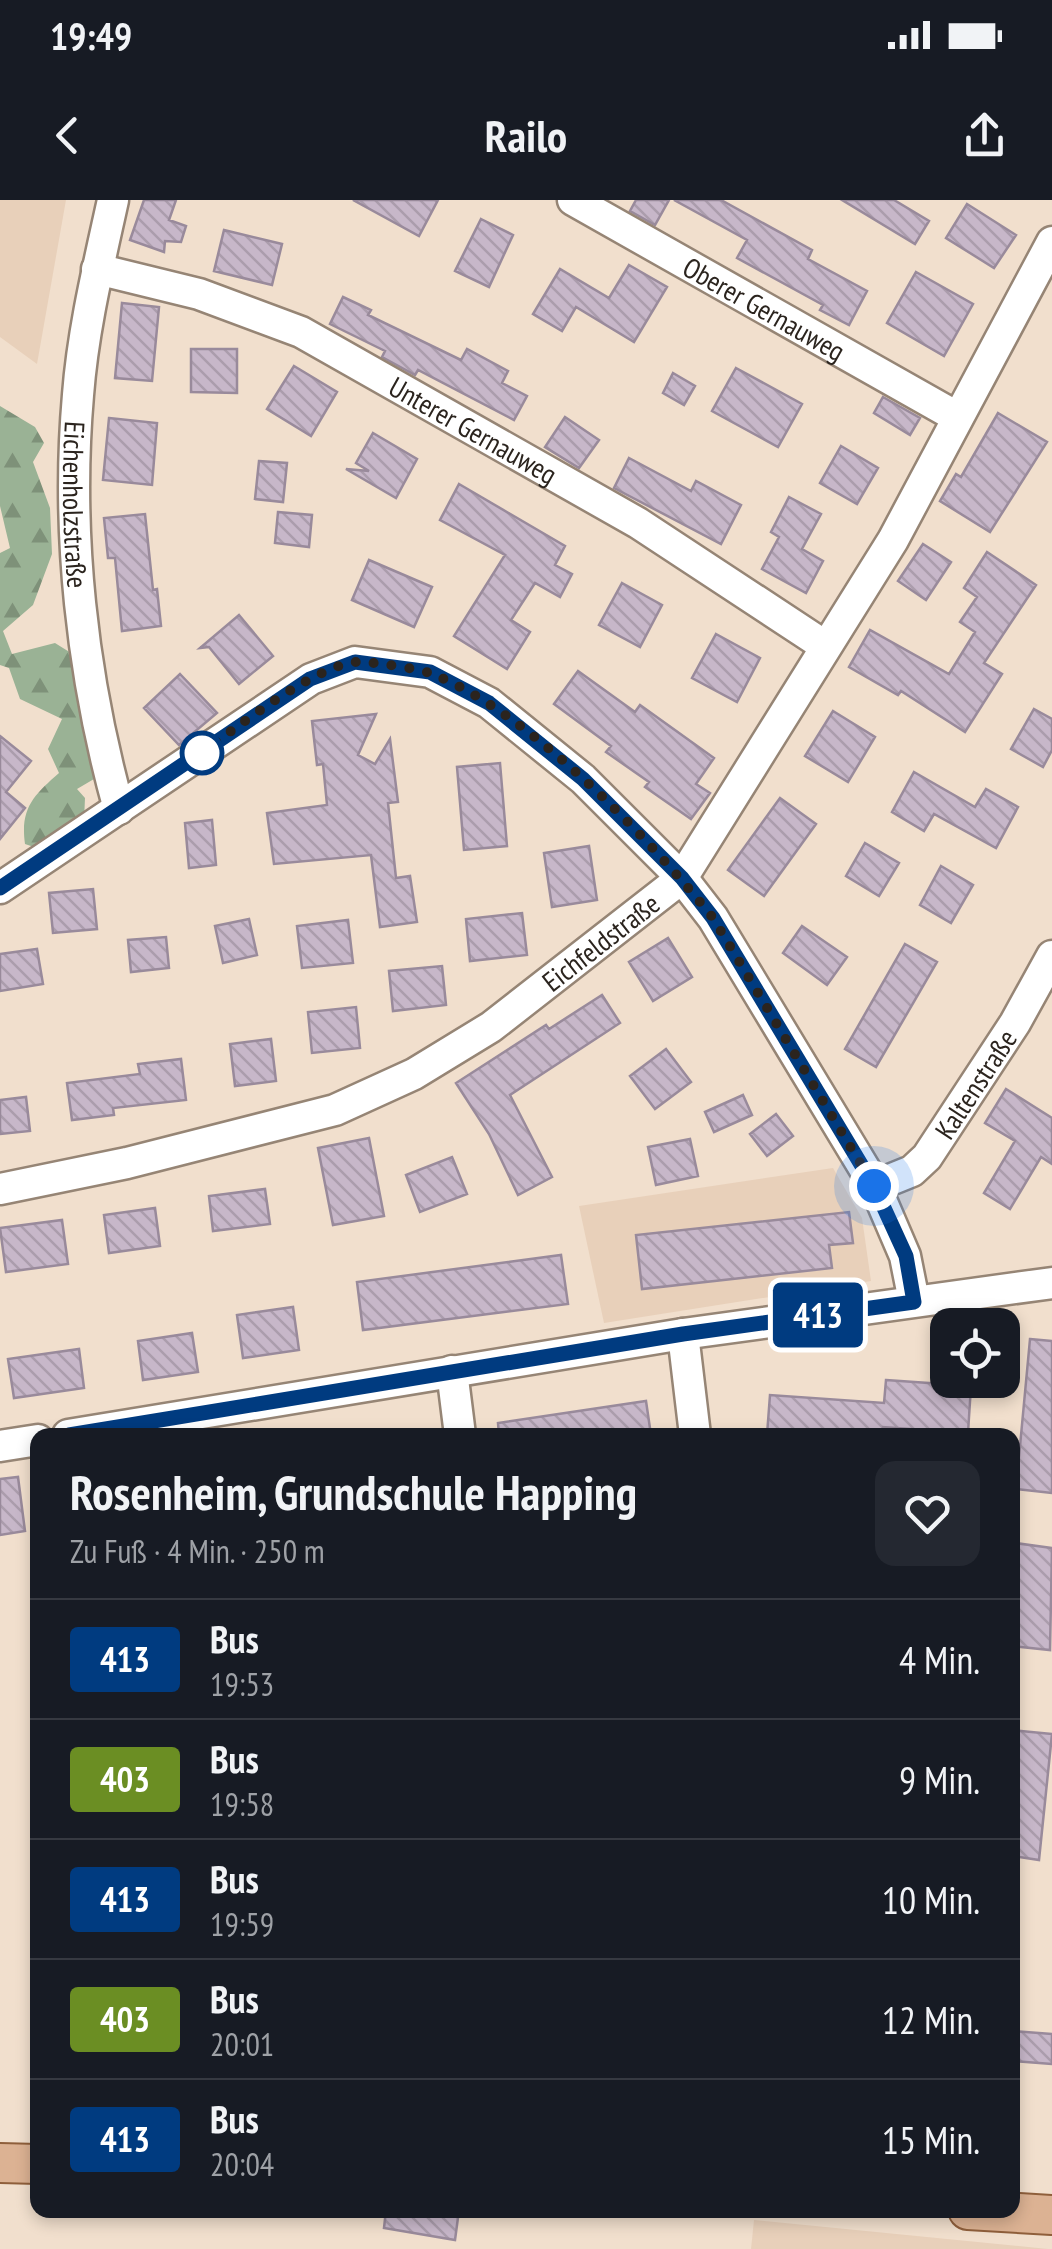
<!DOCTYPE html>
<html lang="de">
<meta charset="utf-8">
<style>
body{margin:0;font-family:"PT Sans Narrow",sans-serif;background:#242831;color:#f1f3f6;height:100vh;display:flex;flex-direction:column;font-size:38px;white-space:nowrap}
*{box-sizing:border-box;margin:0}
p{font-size:32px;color:#9ea1a6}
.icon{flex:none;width:55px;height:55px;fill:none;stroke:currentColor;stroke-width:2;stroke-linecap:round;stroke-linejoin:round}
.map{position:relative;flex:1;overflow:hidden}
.drawer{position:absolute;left:30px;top:1228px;width:990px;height:790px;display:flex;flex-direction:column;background:#171b24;border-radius:20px;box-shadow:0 5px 15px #0003}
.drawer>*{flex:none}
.badge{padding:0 20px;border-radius:8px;font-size:35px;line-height:65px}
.buttons{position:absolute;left:930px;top:1108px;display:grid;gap:20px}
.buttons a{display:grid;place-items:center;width:90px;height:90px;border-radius:20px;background:#171b24;box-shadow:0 5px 15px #0003;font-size:50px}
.you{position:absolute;width:50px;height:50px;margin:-25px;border:8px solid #fff;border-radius:50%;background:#1a73e8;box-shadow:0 0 0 15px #1a73e833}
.map>.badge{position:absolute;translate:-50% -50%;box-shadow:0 0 0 5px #fff}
.round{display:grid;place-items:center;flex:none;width:105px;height:105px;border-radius:20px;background:#242831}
.head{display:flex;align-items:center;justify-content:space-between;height:170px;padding:0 40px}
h1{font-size:48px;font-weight:700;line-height:75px}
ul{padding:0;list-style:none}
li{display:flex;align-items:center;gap:30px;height:120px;padding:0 40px;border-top:2px solid #363941}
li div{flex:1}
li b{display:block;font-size:38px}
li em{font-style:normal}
li .badge{min-width:110px;font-weight:700;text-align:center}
.status{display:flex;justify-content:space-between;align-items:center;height:70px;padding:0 50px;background:#171b24;direction:ltr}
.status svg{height:28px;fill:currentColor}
header{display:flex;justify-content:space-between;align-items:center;height:130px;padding:0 40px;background:#171b24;font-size:45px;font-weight:700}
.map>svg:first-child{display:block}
.built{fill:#e8d0ba}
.forest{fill:url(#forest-firs)}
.building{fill:url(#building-back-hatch);stroke:#998a9b;stroke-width:2.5}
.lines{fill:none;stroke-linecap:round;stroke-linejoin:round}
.minor-casing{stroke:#968575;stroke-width:35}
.major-casing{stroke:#8f5f3b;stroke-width:42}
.minor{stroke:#fff;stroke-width:30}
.major{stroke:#dcb293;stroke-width:38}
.line-casing{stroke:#fff;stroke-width:22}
.line{stroke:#003b80;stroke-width:15}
.walk{stroke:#2b241e;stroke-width:10;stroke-dasharray:0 18}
.stop-dot{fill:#fff;stroke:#003b80;stroke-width:5}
.labels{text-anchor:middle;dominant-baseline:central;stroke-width:9;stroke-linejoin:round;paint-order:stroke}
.street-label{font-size:28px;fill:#2b241e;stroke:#f1dfcd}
</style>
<div class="status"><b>19:49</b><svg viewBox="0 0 49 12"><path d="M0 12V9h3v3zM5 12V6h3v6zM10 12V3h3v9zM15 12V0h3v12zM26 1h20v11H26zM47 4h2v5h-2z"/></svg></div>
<header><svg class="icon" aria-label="back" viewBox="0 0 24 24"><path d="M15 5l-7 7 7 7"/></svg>Railo<svg class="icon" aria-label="share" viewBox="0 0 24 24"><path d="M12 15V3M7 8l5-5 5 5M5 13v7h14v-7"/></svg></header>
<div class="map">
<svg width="1052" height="2049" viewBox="0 0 1052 2049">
<defs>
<pattern id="forest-firs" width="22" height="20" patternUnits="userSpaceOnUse" patternTransform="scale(2.5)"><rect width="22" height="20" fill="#9ab295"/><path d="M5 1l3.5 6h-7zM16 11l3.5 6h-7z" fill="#7e9179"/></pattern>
<pattern id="building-back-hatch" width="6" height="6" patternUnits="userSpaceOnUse" patternTransform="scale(2.5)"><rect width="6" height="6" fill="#c7b7c9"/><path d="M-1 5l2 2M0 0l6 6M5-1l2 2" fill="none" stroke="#ab9dac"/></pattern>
</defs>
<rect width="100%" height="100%" fill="#f1dfcd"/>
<!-- built -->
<path class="built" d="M0,0H66L37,164L0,137Z
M833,968L862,1018L871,1081L604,1123L579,1006Z
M754,2020L1048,2049H751Z"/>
<!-- forest -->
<path class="forest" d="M0,206L35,227L44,243L33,262L50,308L52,354L33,405L3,431L12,454L55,443L79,458L94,579L77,589L85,598L84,621L40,649L25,644C20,608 34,595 59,573L48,549L62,519L20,499L9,468L0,465V353L10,348L0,306Z"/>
<!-- building -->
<path class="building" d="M144,0H176L169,20L186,26L181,42L165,41L164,52L130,40Z
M353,0H438L419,36Z
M636,0H669L655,25L630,11Z
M674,0H721L812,50L808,59L867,91L849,125L820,110L823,105L737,58L747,40Z
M842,0H894L929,21L915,44Z
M967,4L1016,35L994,68L946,38Z
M481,19L513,35L489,87L455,71Z
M224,30L282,44L272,85L214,71Z
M629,65L667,87L634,142L576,107L562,131L533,114L560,69L609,98Z
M916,72L973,104L944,156L887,123Z
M343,97L371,110L368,115L461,160L467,149L508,171L502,183L527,196L514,220L418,170L415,175L382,157L385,151L330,124Z
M122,103L159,107L152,181L115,178Z
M191,149H237V193L191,192Z
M294,166L337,192L311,236L267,209Z
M736,168L802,204L778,247L712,211Z
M673,173L695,186L684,205L663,193Z
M883,197L920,218L910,235L874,213Z
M998,213L1047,242L990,332L940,301L956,274L961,277Z
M565,217L599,240L579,268L545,247Z
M109,218L157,223L152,285L103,280Z
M373,233L417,259L396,298L346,269L369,271L356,263Z
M841,246L878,268L857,304L820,283Z
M629,258L691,291L696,281L741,305L721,344L614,288Z
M259,261L287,263L283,302L255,299Z
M459,284L565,346L555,365L572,374L560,397L535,383L511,420L530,432L507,469L454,436L505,355L440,320Z
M789,297L821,314L802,349L823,361L806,393L762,369L779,337L771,332Z
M278,312L312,315L309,347L275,343Z
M145,314L153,390L157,389L161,426L122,431L115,358H108L104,318Z
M923,344L951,362L926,400L898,381Z
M987,352L1036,385L984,463L1002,474L965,532L901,491L898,495L849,467L870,430L949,474L975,432L960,422L977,397L964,388Z
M369,360L432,387L414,427L352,400Z
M622,383L662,405L640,447L599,425Z
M239,415L273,456L239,484L209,447L200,448Z
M716,434L760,458L737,502L692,478Z
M578,471L635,512L640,505L714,558L696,584L710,593L691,619L645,587L649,582L606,552L611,546L554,504Z
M180,474L217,513L179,545L144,508Z
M1034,509L1052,519V550L1043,567L1011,549Z
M833,511L875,537L848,582L805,556Z
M376,514L358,555L375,564L390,539L398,602L388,603L396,678L410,676L417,722L380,727L371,655L274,664L267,613L327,605L323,564L317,565L312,521Z
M0,536L31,561L6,592L25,608L0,639Z
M500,563L507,646L464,650L457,567Z
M914,572L975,607L986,589L1018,607L996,648L934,614L924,631L892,612Z
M780,598L816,624L764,696L728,670Z
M212,620L216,665L189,668L185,623Z
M865,643L899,663L879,696L846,676Z
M589,646L597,700L552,707L544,653Z
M941,666L973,685L951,723L920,705Z
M93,689L97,729L53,733L49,693Z
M522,713L527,755L470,761L466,719Z
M249,719L257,755L223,763L215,726Z
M348,720L353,763L302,768L297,726Z
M802,726L847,757L827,785L783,753Z
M166,737L169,768L131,772L128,740Z
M668,738L692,777L653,801L629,762Z
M905,744L937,762L876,867L845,849Z
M37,749L43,784L0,791V754Z
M442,766L446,805L393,811L389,771Z
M602,795L620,823L510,895L552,977L518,995L489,934L456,883L546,825L549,829Z
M356,807L360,848L312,853L308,812Z
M271,839L276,881L235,886L230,844Z
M666,849L691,882L655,909L630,876Z
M181,859L186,900L113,908L114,915L72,920L67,883L140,874L138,864Z
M1006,889L1052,918V964L1041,957L1010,1009L984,993L1015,941L985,923Z
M743,895L752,915L714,932L705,912Z
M26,897L30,931L0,934V900Z
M776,914L793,936L767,956L750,934Z
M369,938L384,1016L333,1025L318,948Z
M690,939L698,976L656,985L648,947Z
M452,957L467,994L420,1012L406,975Z
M265,989L270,1024L213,1031L209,996Z
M155,1008L160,1046L109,1053L104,1015Z
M849,1012L853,1043L829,1045L832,1068L642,1089L636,1035Z
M62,1020L68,1064L6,1072L0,1028Z
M561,1055L568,1104L363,1130L357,1082Z
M293,1107L299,1150L243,1158L237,1115Z
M192,1133L198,1172L143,1180L138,1141Z
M1030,1139L1052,1141V1293L1016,1289Z
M79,1149L84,1188L14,1198L8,1159Z
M886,1180L971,1186L968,1233L883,1227L882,1235H767L770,1195L884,1203Z
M646,1201L651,1235H499L498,1223Z
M18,1277L25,1331L0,1335V1279Z
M1015,1343L1052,1348L1050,1450L1012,1446Z
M1012,1530L1052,1534L1039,1660L1012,1656Z
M1012,1831L1052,1834V1864L1012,1861Z
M386,2010H459L455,2040L384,2028Z"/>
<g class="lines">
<defs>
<g id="minor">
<path id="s1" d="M113,0C99,64 83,129 78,195C66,333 82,476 119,609"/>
<path id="s2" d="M573,0L957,217"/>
<path id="s3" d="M97,69L199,94L301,132L638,323L825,446"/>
<path d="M0,688L311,479L355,462L430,472L489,503L583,579L682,678L713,718L875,986L905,1056L914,1101"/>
<path id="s4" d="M875,986L912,971L927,957L1015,823L1052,756"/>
<path id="s5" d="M0,989L127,963L335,910L414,874L491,827L682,678L893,340L1052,42"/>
<path d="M683,1134L695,1235"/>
<path d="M452,1171L460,1235"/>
<path d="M68,1235L683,1134L1052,1083"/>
<path d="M0,1246L38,1240"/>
</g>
<path id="major" d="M0,1963L38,1964
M968,2010L1052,2015"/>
</defs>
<!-- minor casing -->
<use href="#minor" class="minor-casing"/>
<!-- major casing -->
<use href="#major" class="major-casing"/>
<!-- minor -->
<use href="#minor" class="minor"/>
<!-- major -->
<use href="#major" class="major"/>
</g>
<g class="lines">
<defs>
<path id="line" d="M0,688L310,479L355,462L430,472L489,503L583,579L682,678L713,718L874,986L906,1056L914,1102L683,1134L69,1235"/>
</defs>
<!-- line casing -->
<use href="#line" class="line-casing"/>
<!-- line -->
<use href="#line" class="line"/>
<!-- walk -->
<path class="walk" d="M202,553C231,531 317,464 357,462C374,462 417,468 432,474C529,512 648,637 713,718L874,986"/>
</g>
<!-- markers -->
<circle class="stop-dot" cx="202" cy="553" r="20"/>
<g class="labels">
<!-- street labels -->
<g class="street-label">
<text stroke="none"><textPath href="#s2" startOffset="220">Oberer Gernauweg</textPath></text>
<text stroke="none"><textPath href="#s3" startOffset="412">Unterer Gernauweg</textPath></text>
<text stroke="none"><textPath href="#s1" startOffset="308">Eichenholzstraße</textPath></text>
<text stroke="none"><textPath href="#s5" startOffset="660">Eichfeldstraße</textPath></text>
<text stroke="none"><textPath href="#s4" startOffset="148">Kaltenstraße</textPath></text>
</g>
</g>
</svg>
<div class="buttons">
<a><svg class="icon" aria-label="locate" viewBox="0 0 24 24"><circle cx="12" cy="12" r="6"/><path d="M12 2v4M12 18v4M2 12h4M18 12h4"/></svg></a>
</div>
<div class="you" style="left:874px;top:986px"></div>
<b class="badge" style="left:818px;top:1115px;background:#003b80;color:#fff">413</b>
<section class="drawer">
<div class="head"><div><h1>Rosenheim, Grundschule Happing</h1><p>Zu Fuß · 4 Min. · 250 m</p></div><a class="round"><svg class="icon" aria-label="heart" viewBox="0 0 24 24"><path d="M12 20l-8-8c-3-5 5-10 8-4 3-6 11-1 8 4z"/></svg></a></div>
<ul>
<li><span class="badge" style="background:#003b80;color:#fff">413</span><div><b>Bus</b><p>19:53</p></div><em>4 Min.</em></li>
<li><span class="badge" style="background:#6b8e23;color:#fff">403</span><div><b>Bus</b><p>19:58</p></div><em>9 Min.</em></li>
<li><span class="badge" style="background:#003b80;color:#fff">413</span><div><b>Bus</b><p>19:59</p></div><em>10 Min.</em></li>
<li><span class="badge" style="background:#6b8e23;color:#fff">403</span><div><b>Bus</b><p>20:01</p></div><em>12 Min.</em></li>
<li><span class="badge" style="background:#003b80;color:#fff">413</span><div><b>Bus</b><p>20:04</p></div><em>15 Min.</em></li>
</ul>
</section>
</div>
